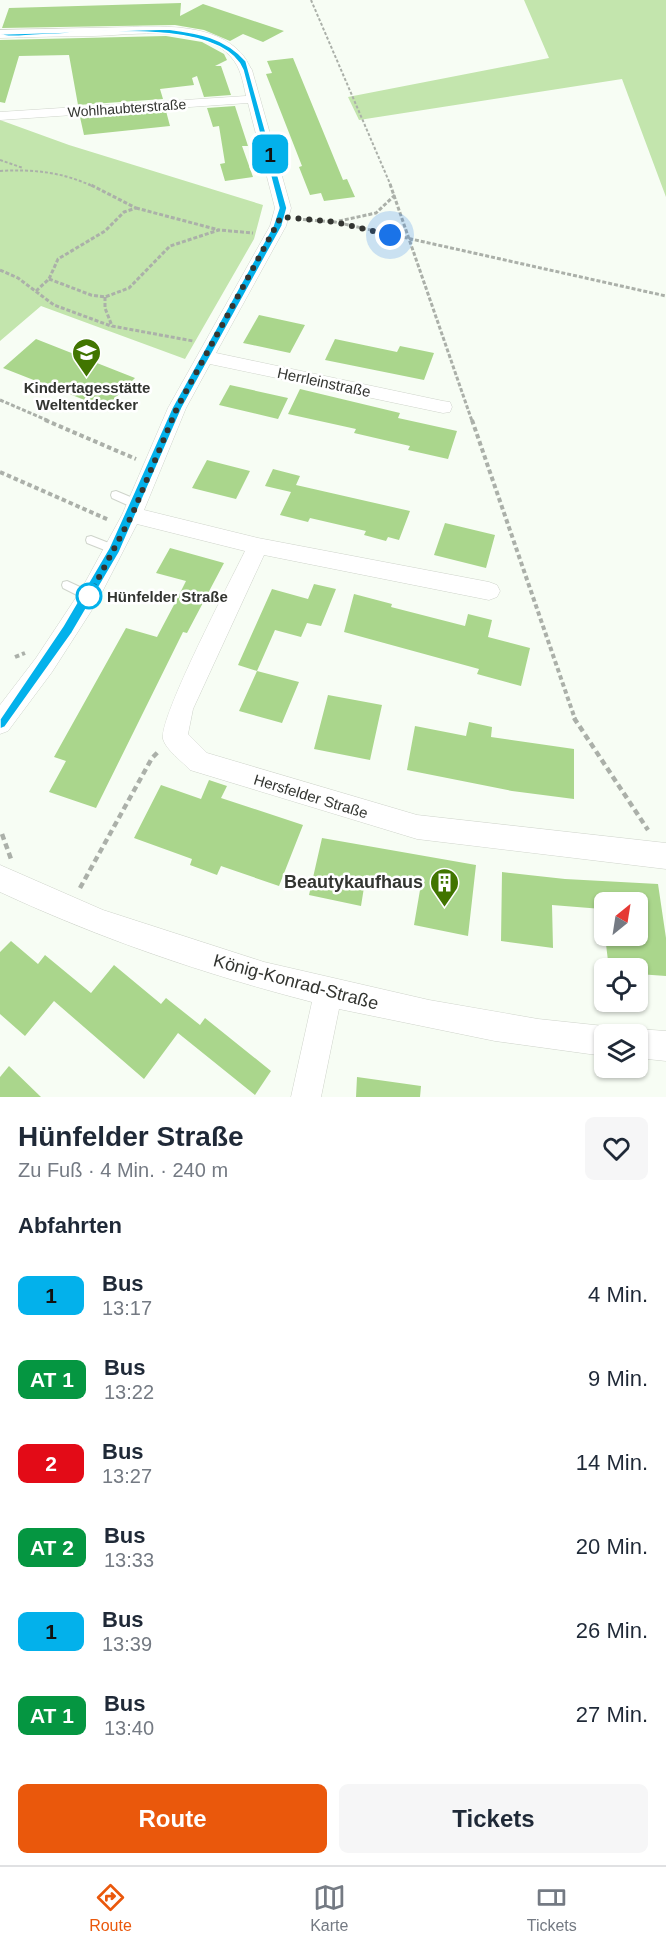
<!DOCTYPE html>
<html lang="de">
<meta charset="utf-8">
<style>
body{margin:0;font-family:Arial,sans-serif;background:#f6f6f7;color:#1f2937;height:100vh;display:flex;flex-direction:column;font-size:22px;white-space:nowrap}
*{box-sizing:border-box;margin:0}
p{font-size:20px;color:#747a83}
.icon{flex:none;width:33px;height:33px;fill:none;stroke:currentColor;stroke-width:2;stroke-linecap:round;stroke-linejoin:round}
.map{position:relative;height:1097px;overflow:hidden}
.side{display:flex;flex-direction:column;background:#fff;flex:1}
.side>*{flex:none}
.badge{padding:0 12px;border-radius:9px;font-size:21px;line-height:39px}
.needle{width:39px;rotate:30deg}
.buttons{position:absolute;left:594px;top:892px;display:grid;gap:12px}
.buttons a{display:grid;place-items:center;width:54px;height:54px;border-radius:9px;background:#fff;box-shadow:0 2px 4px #0004;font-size:30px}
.you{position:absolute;width:30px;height:30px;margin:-15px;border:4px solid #fff;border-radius:50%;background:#1a73e8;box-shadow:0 0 0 9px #1a73e833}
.map>.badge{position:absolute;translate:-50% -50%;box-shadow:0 0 0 3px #fff}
h2{padding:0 18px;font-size:22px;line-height:54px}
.round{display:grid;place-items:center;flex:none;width:63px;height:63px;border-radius:9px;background:#f6f6f7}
.headline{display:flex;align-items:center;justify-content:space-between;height:102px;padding:0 18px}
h1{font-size:28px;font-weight:700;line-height:45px}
.action{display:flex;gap:12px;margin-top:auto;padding:12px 18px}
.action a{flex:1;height:69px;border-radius:9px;background:#ea580c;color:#fff;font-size:24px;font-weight:700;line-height:69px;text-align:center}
.action a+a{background:#f6f6f7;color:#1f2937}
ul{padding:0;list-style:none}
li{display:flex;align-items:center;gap:18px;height:84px;padding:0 18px}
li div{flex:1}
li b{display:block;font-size:22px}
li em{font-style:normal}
li .badge{min-width:66px;font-weight:700;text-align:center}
.tab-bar{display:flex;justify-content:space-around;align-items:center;height:84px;border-top:2px solid #e0e1e3;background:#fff;font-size:16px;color:#747a83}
.tab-bar a{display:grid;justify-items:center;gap:3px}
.tab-bar .selected{color:#ea580c}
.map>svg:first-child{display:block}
.green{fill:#c3e5ad}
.building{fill:#aad68c}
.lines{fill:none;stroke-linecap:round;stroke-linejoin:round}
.lane-casing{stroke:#cfd4cb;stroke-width:2}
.street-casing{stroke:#cfd4cb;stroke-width:1}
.path-far3{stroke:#abb0a9;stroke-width:2;stroke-dasharray:3 2;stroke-linecap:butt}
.path-far2{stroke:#abb0a9;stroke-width:3;stroke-dasharray:4 2;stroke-linecap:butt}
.path-far1{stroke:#abb0a9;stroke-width:4;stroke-dasharray:4.5 3;stroke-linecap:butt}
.path{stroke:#abb0a9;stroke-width:4.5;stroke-dasharray:6 4;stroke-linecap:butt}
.lane{fill:#fff;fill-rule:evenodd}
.street{fill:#fff;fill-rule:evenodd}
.line{fill:#03b1eb;stroke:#fff;stroke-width:1.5}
.walk{stroke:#333531;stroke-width:6;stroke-dasharray:0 10.8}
.stop-dot{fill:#fff;stroke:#03b1eb;stroke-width:3}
.labels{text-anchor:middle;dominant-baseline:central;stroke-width:5;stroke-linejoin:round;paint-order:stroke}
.far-street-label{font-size:14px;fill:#333531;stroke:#fff}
.street-label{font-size:15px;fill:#333531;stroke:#fff}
.poi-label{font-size:15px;font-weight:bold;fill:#333531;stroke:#fff}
.stop-label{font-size:15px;font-weight:bold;fill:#333531;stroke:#fff;text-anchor:start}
.near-poi-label{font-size:18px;font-weight:bold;fill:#333531;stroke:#fff;text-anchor:end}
.near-street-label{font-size:18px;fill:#333531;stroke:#fff}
</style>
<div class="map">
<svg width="666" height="1097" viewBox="0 0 666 1097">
<rect width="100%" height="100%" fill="#f7fdf4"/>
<!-- green -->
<path class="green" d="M524,0H666V197L622,79L359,120L348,97L549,58Z
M0,120L69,145L263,205L254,239L185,359L41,306L0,341Z"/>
<!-- building -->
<path class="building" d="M181,3L180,16L203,4L284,31L263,42L243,34L230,41L204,30L175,25L2,28L9,8Z
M166,36L202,42L224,54L227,60L215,66H221L231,95L204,97L197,76L192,78L194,85L160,89L163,99L78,105L69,55L19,56L5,103L0,102V40Z
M293,58L343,180L347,179L355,197L324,201L321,193L310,195L299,167L302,166L266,74L272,73L267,61Z
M235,106L248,146H242L253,177L225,181L220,164L225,163L219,126L213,127L207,108Z
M166,111L170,126L84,135L80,117Z
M259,315L305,325L290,353L243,343Z
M36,339L135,378L105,408L3,368Z
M335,339L397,352L400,346L434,353L424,380L325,360Z
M230,385L288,398L278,419L219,405Z
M300,389L400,413L398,418L457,431L448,459L408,450L410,446L354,433L356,429L288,414Z
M207,460L250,471L236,499L192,488Z
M273,469L300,476L296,485L410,511L399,540L388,537L386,541L364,535L366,531L310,518L308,522L280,515L291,492L265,486Z
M445,523L495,535L486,568L434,555Z
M170,548L224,563L187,633L183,632L96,808L49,792L66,761L54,757L126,628L157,637L176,601L186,581L156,573Z
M314,584L336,589L321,626L307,623L301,637L275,630L257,671L238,665L272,589L308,599Z
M354,594L392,604L391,607L465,626L468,614L492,620L488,637L530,648L521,686L477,674L479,669L344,632Z
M257,671L299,682L282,723L239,711Z
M328,695L382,705L370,760L314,749Z
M469,722L492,727L491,737L574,749V799L512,791L407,770L415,726L466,736Z
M209,780L227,786L221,798L303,825L279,886L221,866L217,875L190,865L192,859L134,838L161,785L201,799Z
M322,838L476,865L468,936L414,925L420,890L406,887L407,882L366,875L361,906L309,895Z
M502,872L565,879L658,884L666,938V976L638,974V969H609L605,936H638V903H604V930L602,909L552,905L553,948L501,941Z
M11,941L38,964L45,955L91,993L114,965L161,1004L166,998L200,1025L205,1018L271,1071L255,1095L178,1033L144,1079L54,1001L25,1036L0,1014V952Z
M9,1066L41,1097H0V1077Z
M357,1077L421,1086L420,1097H356Z"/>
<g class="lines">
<defs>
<path id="lane" d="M116,491L140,501L141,504L140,507H132L112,498L111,495L112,492Z
M91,536L119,547L120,550L119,553L115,554L87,543L86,540L87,537Z
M67,581L93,593L94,596L93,599H85L63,588L62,585L63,582Z"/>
<path id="street" d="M133,27C167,26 213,25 239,51C245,56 248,64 252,70L291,208L286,226L216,353L443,401L450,402L452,407L450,412L443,413L210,364L186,408L144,510L258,538L489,582L497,585L500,591L497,597L489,600L264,555L193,709L188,734L207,753L417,815L666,843V869L417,839L190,770C183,762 166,750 163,739C159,717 231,580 245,551L137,524L97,602L52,672L8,731L0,734V705L36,658L81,590L122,515L168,408L270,226L275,208L248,103L0,120V112L246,96C243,82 241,68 231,57C203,24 132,35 93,36C62,36 31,37 0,38V30Z
M0,865L103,910L264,962L429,1000L538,1019L604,1026L614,1031L616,1035H604V1056L495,1041L339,1009L321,1097H291L312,1002C204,974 101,939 0,892Z
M638,1029L666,1031V1061L638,1058V1035H627Z"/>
</defs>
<!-- lane casing -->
<use href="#lane" class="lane-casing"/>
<!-- street casing -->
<use href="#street" class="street-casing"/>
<!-- path-far3 -->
<path class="path-far3" d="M311,0L391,186
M0,160L23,168
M0,171C33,169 62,172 92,186"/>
<!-- path-far2 -->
<path class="path-far2" d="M390,184L472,421
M136,208L219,230
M297,219L335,222L666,296
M339,221L376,213L395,195
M0,270L18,278L54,305L111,326
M49,279L91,295L105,297L129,288L170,246L219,230L253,233
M36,291L49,279L58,259L105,231L124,212L136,208L89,184
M105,297V308L112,326L193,341
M0,400L49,421"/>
<!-- path-far1 -->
<path class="path-far1" d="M45,420L136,459
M472,420L575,719
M0,472L109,520
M15,657L25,653"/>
<!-- path -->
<path class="path" d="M574,718L648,830
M2,834L11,859
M80,888L152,758L158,752"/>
<!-- lane -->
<use href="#lane" class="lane"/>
<!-- street -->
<use href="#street" class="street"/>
</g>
<!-- line -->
<path class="line" d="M168,29C198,33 225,37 246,61L287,208L282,226L182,408L119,553L72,633L5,727L0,729V719L63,626L109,548L172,408L273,226L279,208L243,70C221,17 86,34 38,35C26,35 6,39 0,34Z"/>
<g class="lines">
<!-- walk -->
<path class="walk" d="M89,596L132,515L177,408L281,217L335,222L390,235"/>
</g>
<!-- icons -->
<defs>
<symbol id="school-pin" viewBox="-11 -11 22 30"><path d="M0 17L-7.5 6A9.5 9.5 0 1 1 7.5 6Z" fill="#417500" stroke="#fff"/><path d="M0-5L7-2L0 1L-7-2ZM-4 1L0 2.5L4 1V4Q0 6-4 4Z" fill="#fff"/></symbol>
<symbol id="building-pin" viewBox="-11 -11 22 30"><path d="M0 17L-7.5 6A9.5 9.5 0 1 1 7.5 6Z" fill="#417500" stroke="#fff"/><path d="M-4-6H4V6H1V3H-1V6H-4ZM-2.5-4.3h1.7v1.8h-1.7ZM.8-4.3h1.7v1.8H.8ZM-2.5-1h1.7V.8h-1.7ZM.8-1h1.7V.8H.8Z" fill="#fff"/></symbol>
</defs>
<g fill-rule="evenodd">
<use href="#school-pin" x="70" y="336" width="33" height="45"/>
<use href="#building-pin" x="428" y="866" width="33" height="45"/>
</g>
<!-- markers -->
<circle class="stop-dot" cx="89" cy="596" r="12"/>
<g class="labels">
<!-- far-street labels -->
<g class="far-street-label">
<text transform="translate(127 108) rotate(-4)">Wohlhaubterstraße</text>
</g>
<!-- street labels -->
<g class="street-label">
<text transform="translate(324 382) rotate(12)">Herrleinstraße</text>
<text transform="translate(311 796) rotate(17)">Hersfelder Straße</text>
</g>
<!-- poi labels -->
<g class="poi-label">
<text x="87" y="387">Kindertagesstätte<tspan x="87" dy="17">Weltentdecker</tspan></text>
</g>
<!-- stop labels -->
<g class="stop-label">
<text x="107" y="596">Hünfelder Straße</text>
</g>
<!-- near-poi labels -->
<g class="near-poi-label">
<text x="423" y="882">Beautykaufhaus</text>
</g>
<!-- near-street labels -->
<g class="near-street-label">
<text transform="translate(296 982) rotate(15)">König-Konrad-Straße</text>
</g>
</g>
</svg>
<div class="buttons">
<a><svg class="needle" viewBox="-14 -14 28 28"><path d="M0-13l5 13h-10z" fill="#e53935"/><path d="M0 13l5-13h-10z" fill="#747a83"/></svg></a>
<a><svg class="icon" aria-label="locate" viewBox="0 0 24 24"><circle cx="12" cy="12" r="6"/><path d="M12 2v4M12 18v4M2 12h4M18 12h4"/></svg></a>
<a><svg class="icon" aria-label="layers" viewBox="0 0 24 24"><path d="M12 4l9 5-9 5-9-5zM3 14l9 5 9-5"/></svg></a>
</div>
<div class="you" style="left:390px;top:235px"></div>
<b class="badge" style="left:270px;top:154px;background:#03b1eb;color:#111">1</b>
</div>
<section class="side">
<div class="headline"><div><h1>Hünfelder Straße</h1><p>Zu Fuß · 4 Min. · 240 m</p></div><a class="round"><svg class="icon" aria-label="heart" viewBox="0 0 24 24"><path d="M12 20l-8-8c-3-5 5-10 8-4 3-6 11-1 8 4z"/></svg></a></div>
<h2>Abfahrten</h2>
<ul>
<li><span class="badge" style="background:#03b1eb;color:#111">1</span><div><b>Bus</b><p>13:17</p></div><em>4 Min.</em></li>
<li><span class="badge" style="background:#059641;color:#fff">AT 1</span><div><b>Bus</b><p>13:22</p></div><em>9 Min.</em></li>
<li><span class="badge" style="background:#e30b17;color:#fff">2</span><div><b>Bus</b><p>13:27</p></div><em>14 Min.</em></li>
<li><span class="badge" style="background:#059641;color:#fff">AT 2</span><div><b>Bus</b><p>13:33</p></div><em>20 Min.</em></li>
<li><span class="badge" style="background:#03b1eb;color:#111">1</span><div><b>Bus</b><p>13:39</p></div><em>26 Min.</em></li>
<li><span class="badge" style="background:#059641;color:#fff">AT 1</span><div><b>Bus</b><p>13:40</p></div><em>27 Min.</em></li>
</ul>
<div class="action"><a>Route</a><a>Tickets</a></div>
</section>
<nav class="tab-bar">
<a class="selected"><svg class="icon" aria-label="directions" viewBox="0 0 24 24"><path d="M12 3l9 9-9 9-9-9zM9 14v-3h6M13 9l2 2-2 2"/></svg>Route</a>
<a><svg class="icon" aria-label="map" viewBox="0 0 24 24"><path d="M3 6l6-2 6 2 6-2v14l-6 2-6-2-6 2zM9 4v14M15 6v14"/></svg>Karte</a>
<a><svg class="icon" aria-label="tickets" viewBox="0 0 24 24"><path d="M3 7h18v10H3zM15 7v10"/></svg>Tickets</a>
</nav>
